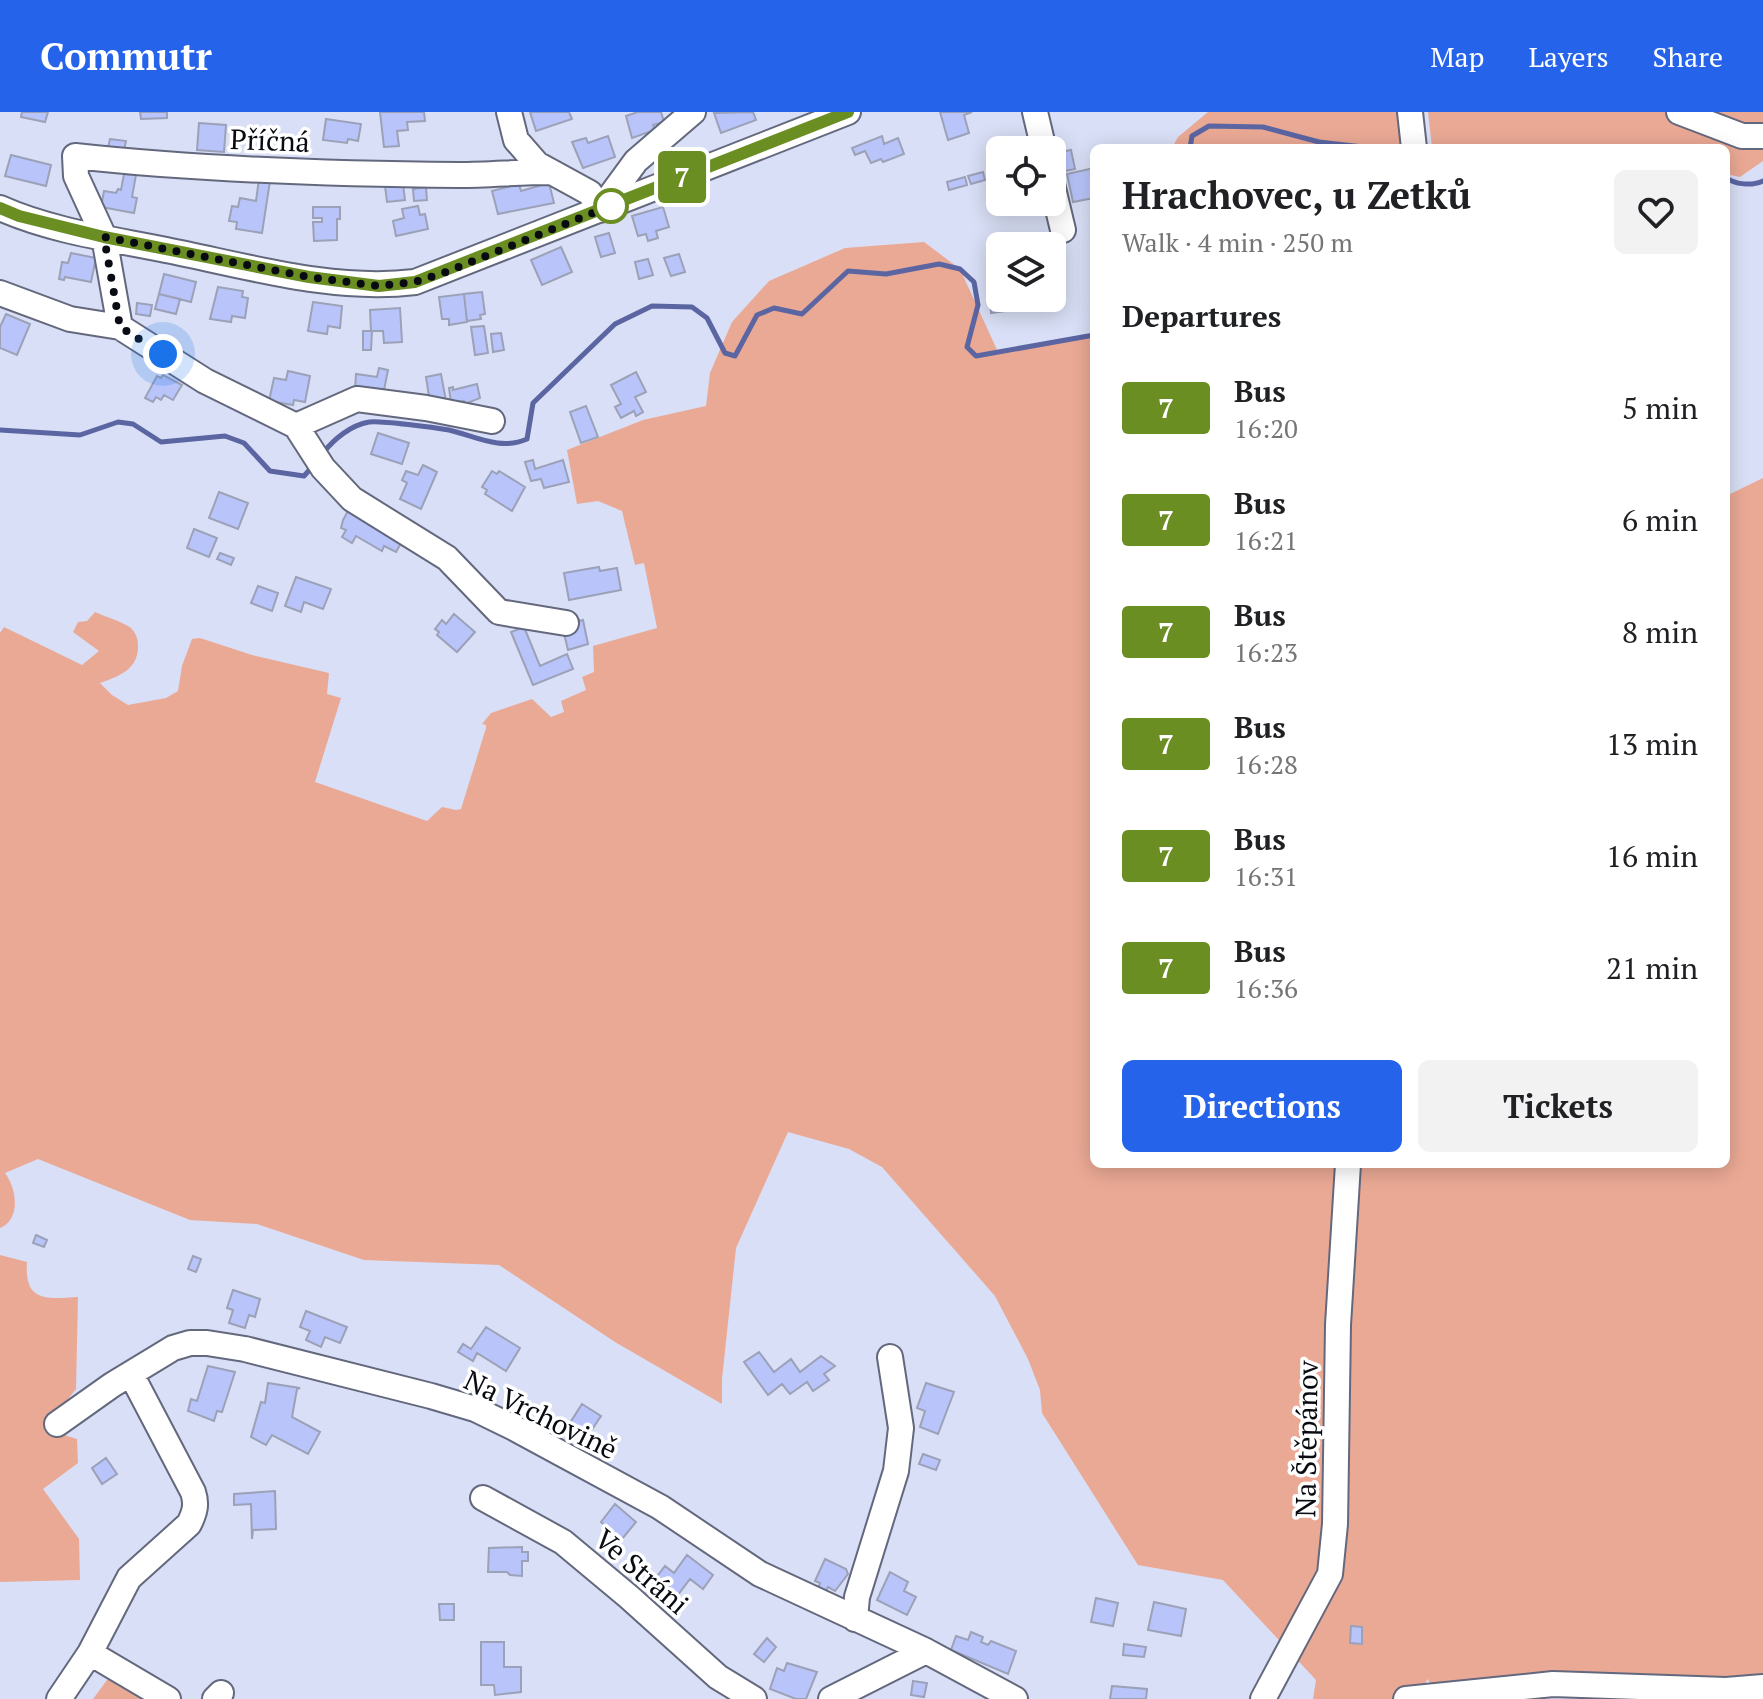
<!DOCTYPE html>
<meta charset="utf-8">
<style>
body{margin:0;font-family:"PT Serif",serif;background:#f2f2f2;color:#202124;height:100vh;display:flex;flex-direction:column;font-size:30px;white-space:nowrap}
*{box-sizing:border-box;margin:0}
p{font-size:26px;color:#757577}
.icon{flex:none;width:44px;height:44px;fill:none;stroke:currentColor;stroke-width:2;stroke-linecap:round;stroke-linejoin:round}
.map{position:relative;flex:1;overflow:hidden}
.panel{position:absolute;left:1090px;top:32px;width:640px;height:1024px;display:flex;flex-direction:column;background:#fff;border-radius:12px;box-shadow:0 4px 20px #0003}
.panel>*{flex:none}
.badge{padding:0 16px;border-radius:6px;font-size:28px;line-height:52px}
.tools{position:absolute;left:986px;top:24px;display:grid;gap:16px}
.tools a{display:grid;place-items:center;width:80px;height:80px;border-radius:12px;background:#fff;box-shadow:0 4px 20px #0003;font-size:40px}
.you{position:absolute;width:40px;height:40px;margin:-20px;border:6px solid #fff;border-radius:50%;background:#1a73e8;box-shadow:0 0 0 12px #1a73e833}
.map>.badge{position:absolute;translate:-50% -50%;box-shadow:0 0 0 4px #fff}
h2{padding:0 32px;font-size:30px;line-height:72px}
.round{display:grid;place-items:center;flex:none;width:84px;height:84px;border-radius:12px;background:#f2f2f2}
.overview{display:flex;align-items:center;justify-content:space-between;height:136px;padding:0 32px}
h1{font-size:38px;font-weight:700;line-height:60px}
.button{display:flex;gap:16px;margin-top:auto;padding:16px 32px}
.button a{flex:1;height:92px;border-radius:12px;background:#2563eb;color:#fff;font-size:32px;font-weight:700;line-height:92px;text-align:center}
.button a+a{background:#f2f2f2;color:#202124}
ul{padding:0;list-style:none}
li{display:flex;align-items:center;gap:24px;height:112px;padding:0 32px}
li div{flex:1}
li b{display:block;font-size:30px}
li em{font-style:normal}
li .badge{min-width:88px;font-weight:700;text-align:center}
header{display:flex;align-items:center;gap:48px;box-sizing:border-box;height:112px;padding:0 40px;background:#2563eb;color:#fff}
header strong{font-size:38px}
nav{display:flex;gap:44px;margin-inline-start:auto;font-size:28px}
.map>svg:first-child{display:block}
.green{fill:#eaa995}
.lines{fill:none;stroke-linecap:round;stroke-linejoin:round}
.stream{stroke:#5a65a2;stroke-width:5}
.building{fill:#b9c5fa;stroke:#9ba1b7;stroke-width:2}
.minor-casing{stroke:#63687d;stroke-width:28}
.minor{stroke:#fff;stroke-width:24}
.line-casing{stroke:#fff;stroke-width:18}
.line{stroke:#6b8e23;stroke-width:12}
.walk{stroke:#090b12;stroke-width:8;stroke-dasharray:0 14.4}
.stop-dot{fill:#fff;stroke:#6b8e23;stroke-width:4}
.labels{text-anchor:middle;dominant-baseline:central;stroke-width:7;stroke-linejoin:round;paint-order:stroke}
.street-label{font-size:28px;fill:#090b12;stroke:#fff}
</style>
<header>
<strong>Commutr</strong>
<nav><a>Map</a><a>Layers</a><a>Share</a></nav>
</header>
<div class="map">
<svg width="1763" height="1587" viewBox="0 0 1763 1587">
<rect width="100%" height="100%" fill="#d9dff6"/>
<!-- green -->
<path class="green" d="M1208,0H1399L1403,36H1172L1178,25Z
M1428,0H1763V49L1740,65L1726,62V36H1432Z
M924,130L960,157L998,240L1094,221V1052H1726V384L1763,366V1587H1584L1589,1559L1432,1573L1427,1567L1421,1587H1313L1316,1568L1223,1468L1138,1453L1042,1301L1040,1278L1028,1247L995,1184L882,1055L849,1037L788,1020L736,1136L722,1267V1292L615,1230L499,1153L364,1148L257,1112L190,1108L38,1047L5,1061C17,1077 21,1107 0,1116V521L4,515L82,553L99,539L73,520L78,510L87,509L95,500C106,505 121,509 131,516C136,521 138,527 138,534C138,558 119,564 100,571L112,583L128,593L166,586L178,579L182,554L192,527L200,526L252,543L329,561L327,582L341,586L315,670L427,709L442,695L456,698L461,697L486,616V613L482,612L491,601L532,587L551,605L564,600L561,589L586,578L582,565L594,560L593,534L657,516L644,451L635,453L622,399L598,389L577,392L567,338L643,308L706,294L710,261L732,210L769,169L845,136Z
M0,1143L27,1150C24,1190 46,1187 78,1185L76,1277L60,1297L51,1319L77,1327L78,1351L43,1377L79,1427L80,1468L0,1470Z
M110,1564L149,1587H93Z"/>
<g class="lines">
<!-- stream -->
<path class="stream" d="M1190,36L1192,24L1209,14L1263,15L1319,30L1372,36
M1726,65C1734,73 1753,74 1763,69
M0,318L80,323L118,310L133,312L161,330L225,324L244,331L270,359L304,364L312,355
M323,341C334,327 351,313 369,310C379,308 437,316 449,318C475,324 500,339 527,327L533,291L615,212L652,194L692,195L707,206L725,241L735,244L757,203L774,196L802,202L848,159L886,162L939,152L960,157L974,170L978,193L967,235L976,244L1094,223"/>
</g>
<!-- building -->
<path class="building" d="M22,0H48L45,10L21,5Z
M140,0H167V6L141,7Z
M380,0H424L425,9L407,10L408,18L397,19L399,34L384,35Z
M530,0H569L572,7L536,19Z
M638,0H661L664,10L653,13L655,18L632,26L626,4Z
M753,0L756,8L721,21L714,1Z
M940,0H972L964,3L969,21L948,28Z
M326,7L361,12L358,29L348,27L347,31L323,28Z
M199,11L226,13L224,40L197,38Z
M608,24L615,45L583,56L572,30L586,26L588,31Z
M882,24L884,32L898,26L904,42L883,50L881,47L871,51L865,39L855,43L852,36Z
M1021,26L1024,38H1000V54L995,32Z
M110,27L126,29L123,42L107,40Z
M1071,38L1075,57L1060,60L1056,41Z
M11,43L51,53L46,74L5,64Z
M1094,56V86L1073,90L1067,62Z
M983,60L985,68L971,72L968,64Z
M124,62L136,63L132,85L137,86L134,101L101,95L104,79L116,81L118,77L121,78Z
M965,65L967,73L949,78L947,70Z
M259,67L270,69L262,121L236,117L237,110L229,109L232,94L238,95L240,86L256,89Z
M549,71L554,91L498,102L492,79L519,72L521,79Z
M403,72L405,88L387,90L385,74Z
M426,75L427,88L414,89L413,77Z
M418,94L420,103L425,102L428,117L396,124L393,109L404,106L402,97Z
M313,95H340V107H337V128L314,129L313,110H322V106H313Z
M663,95L669,115L656,119L658,126L648,129L646,122L638,124L632,104Z
M609,121L615,141L601,145L595,125Z
M561,135L572,160L542,173L531,148Z
M994,135H1000V165H997Z
M71,141L96,146L91,170L65,165L64,168L59,167L62,150L68,151Z
M679,142L685,160L671,164L664,146Z
M648,147L653,163L639,167L635,150Z
M164,162L196,170L191,190L159,182Z
M218,175L243,179L242,185L248,186L245,206L232,204L231,210L210,207Z
M482,180L485,202L480,203L481,207L467,209L464,182Z
M159,182L180,187L176,202L155,197Z
M464,182L467,210L449,213V207H442L439,185Z
M1005,187L1006,199L991,201L990,189Z
M313,190L342,194L340,216L328,214L327,222L308,219Z
M137,191L152,193L150,204L136,202Z
M400,196L402,230L384,231L383,219H371L370,198Z
M6,202L30,212L17,243L0,236V215Z
M484,214L488,241L475,243L471,215Z
M363,219H372L371,238H363Z
M501,221L504,238L493,240L491,222Z
M379,256L388,258L383,283L355,277L356,262L377,265Z
M288,259L310,264L305,290L294,288L293,293L269,289L274,266L286,268Z
M636,260L646,280L635,285L643,300L636,304L634,299L621,306L615,295L621,292L611,273Z
M441,262L446,289L430,291L426,265Z
M163,263L182,273L173,288L164,283L161,288L156,285L153,290L145,286L157,264L161,266Z
M477,272L480,286L465,292L464,289L451,291L449,276L453,275V278Z
M586,294L598,325L581,331L570,300Z
M378,321L409,331L402,352L371,342Z
M533,348L535,357L563,348L569,370L544,376L541,367L531,369L525,350Z
M423,353L437,360L421,397L400,387L407,371L402,368L406,359L418,363Z
M492,359L497,362L499,359L525,375L512,399L485,382L487,378L482,375Z
M219,380L248,391L238,417L209,406Z
M350,395L404,426L396,440L384,434L382,439L356,424L352,431L342,425L346,418L341,416L343,408Z
M194,417L217,426L209,445L187,436Z
M220,441L234,446L231,453L217,447Z
M599,455L600,459L617,456L621,478L569,488L564,461Z
M296,465L331,477L323,497L304,490L301,500L285,494Z
M258,474L278,481L272,499L251,491Z
M454,502L475,520L457,540L437,523L439,520L435,517L442,508L446,512Z
M583,508L588,532L568,538L562,513Z
M524,515L540,554L567,542L573,557L533,573L511,520Z
M36,1123L47,1128L44,1135L33,1131Z
M193,1144L201,1147L196,1160L188,1157Z
M233,1178L260,1187L255,1205L249,1203L245,1216L229,1211L233,1198L227,1196Z
M306,1199L347,1215L340,1231L325,1225L321,1235L306,1228L310,1219L300,1215Z
M486,1215L520,1236L506,1259L477,1241L473,1249L458,1240L463,1232L471,1237Z
M759,1240L774,1260L791,1247L800,1260L821,1244L835,1254L824,1262L829,1268L813,1279L807,1270L790,1282L782,1272L768,1283L744,1250Z
M208,1254L235,1260L222,1300L217,1299L214,1309L188,1299L191,1287L197,1289Z
M268,1271L300,1276L297,1277L292,1305L320,1320L308,1342L272,1323L266,1333L251,1325L261,1290L265,1291Z
M926,1271L954,1280L938,1322L920,1315L925,1299L917,1296Z
M582,1292L601,1304L587,1325L568,1314Z
M923,1342L940,1348L936,1358L919,1352Z
M106,1346L117,1362L102,1372L92,1356Z
M275,1379L276,1417L253,1418L252,1427L251,1392L234,1393V1382Z
M615,1392L636,1410L622,1427L601,1410Z
M522,1435V1440H528V1449H522V1464L510,1463L507,1460H488L489,1436Z
M687,1443L713,1463L703,1477L690,1467L677,1484L655,1467L665,1454L674,1461Z
M825,1447L846,1457L848,1462L835,1479L828,1475L825,1481L818,1477L820,1471L815,1469Z
M890,1460L908,1470L904,1479L916,1485L907,1503L877,1488Z
M1096,1486L1118,1491L1113,1514L1091,1510Z
M1154,1490L1186,1497L1181,1524L1148,1518Z
M439,1492H454V1508H440Z
M1351,1514L1362,1515V1532L1350,1531Z
M971,1520L983,1525L981,1530L988,1533L991,1529L1016,1539L1008,1562L951,1538L956,1524L968,1528Z
M767,1526L776,1535L764,1550L754,1542Z
M481,1530H504V1555H521V1580L495,1583L494,1573H481Z
M1124,1532L1146,1535L1144,1545L1123,1543Z
M787,1551L817,1560L806,1587H796L770,1577L777,1556L784,1559Z
M913,1569L927,1571L924,1585L911,1583Z
M1112,1574L1147,1577L1146,1587H1110Z"/>
<g class="lines">
<defs>
<path id="minor" d="M509,0L516,28L537,52L590,81L600,98L636,49L693,0
M1035,0L1044,38
M1410,0L1414,36
M1679,0L1742,24H1763
M550,60C520,60 489,63 459,63C330,62 203,58 75,44L76,64L104,125L120,215L205,269L296,314L323,356L352,387L447,446L499,500L566,511
M1052,72L1063,118
M0,96C51,119 112,127 166,138C247,154 333,180 415,170L848,0
M0,181L70,207L120,215
M296,314L357,287L426,296L492,309
M57,1312L112,1273L173,1236L190,1231H207L245,1237L431,1284L475,1297L514,1316L660,1395L760,1462L926,1539L1015,1587
M483,1386L563,1430L629,1485L718,1565L754,1587
M855,1507L857,1485L896,1359L901,1316L890,1245
M90,1541L168,1587
M59,1587L90,1541L129,1466L189,1412C195,1400 197,1392 193,1380L131,1262
M215,1587L221,1581
M831,1587L926,1539
M1263,1587L1330,1462L1335,1412L1338,1213L1348,1052
M1406,1587L1553,1572L1726,1578L1763,1575"/>
</defs>
<!-- minor casing -->
<use href="#minor" class="minor-casing"/>
<!-- minor -->
<use href="#minor" class="minor"/>
</g>
<g class="lines">
<defs>
<path id="line" d="M0,96L19,104L104,125L309,165L379,174L415,170L848,0"/>
</defs>
<!-- line casing -->
<use href="#line" class="line-casing"/>
<!-- line -->
<use href="#line" class="line"/>
<!-- walk -->
<path class="walk" d="M163,242L120,215L104,125L309,165L379,174L415,170L446,160L600,98L606,92L611,94"/>
</g>
<!-- markers -->
<circle class="stop-dot" cx="611" cy="94" r="16"/>
<g class="labels">
<!-- street labels -->
<g class="street-label">
<text transform="translate(270 28) rotate(2)">Příčná</text>
<text transform="translate(541 1302) rotate(26)">Na Vrchovině</text>
<text transform="translate(1306 1327) rotate(-89)">Na Štěpánov</text>
<text transform="translate(642 1459) rotate(41)">Ve Stráni</text>
</g>
</g>
</svg>
<div class="tools">
<a><svg class="icon" aria-label="locate" viewBox="0 0 24 24"><circle cx="12" cy="12" r="6"/><path d="M12 2v4M12 18v4M2 12h4M18 12h4"/></svg></a>
<a><svg class="icon" aria-label="layers" viewBox="0 0 24 24"><path d="M12 4l9 5-9 5-9-5zM3 14l9 5 9-5"/></svg></a>
</div>
<div class="you" style="left:163px;top:242px"></div>
<b class="badge" style="left:682px;top:65px;background:#6b8e23;color:#fff">7</b>
<section class="panel">
<div class="overview"><div><h1>Hrachovec, u Zetků</h1><p>Walk · 4 min · 250 m</p></div><a class="round"><svg class="icon" aria-label="heart" viewBox="0 0 24 24"><path d="M12 20l-8-8c-3-5 5-10 8-4 3-6 11-1 8 4z"/></svg></a></div>
<h2>Departures</h2>
<ul>
<li><span class="badge" style="background:#6b8e23;color:#fff">7</span><div><b>Bus</b><p>16:20</p></div><em>5 min</em></li>
<li><span class="badge" style="background:#6b8e23;color:#fff">7</span><div><b>Bus</b><p>16:21</p></div><em>6 min</em></li>
<li><span class="badge" style="background:#6b8e23;color:#fff">7</span><div><b>Bus</b><p>16:23</p></div><em>8 min</em></li>
<li><span class="badge" style="background:#6b8e23;color:#fff">7</span><div><b>Bus</b><p>16:28</p></div><em>13 min</em></li>
<li><span class="badge" style="background:#6b8e23;color:#fff">7</span><div><b>Bus</b><p>16:31</p></div><em>16 min</em></li>
<li><span class="badge" style="background:#6b8e23;color:#fff">7</span><div><b>Bus</b><p>16:36</p></div><em>21 min</em></li>
</ul>
<div class="button"><a>Directions</a><a>Tickets</a></div>
</section>
</div>
